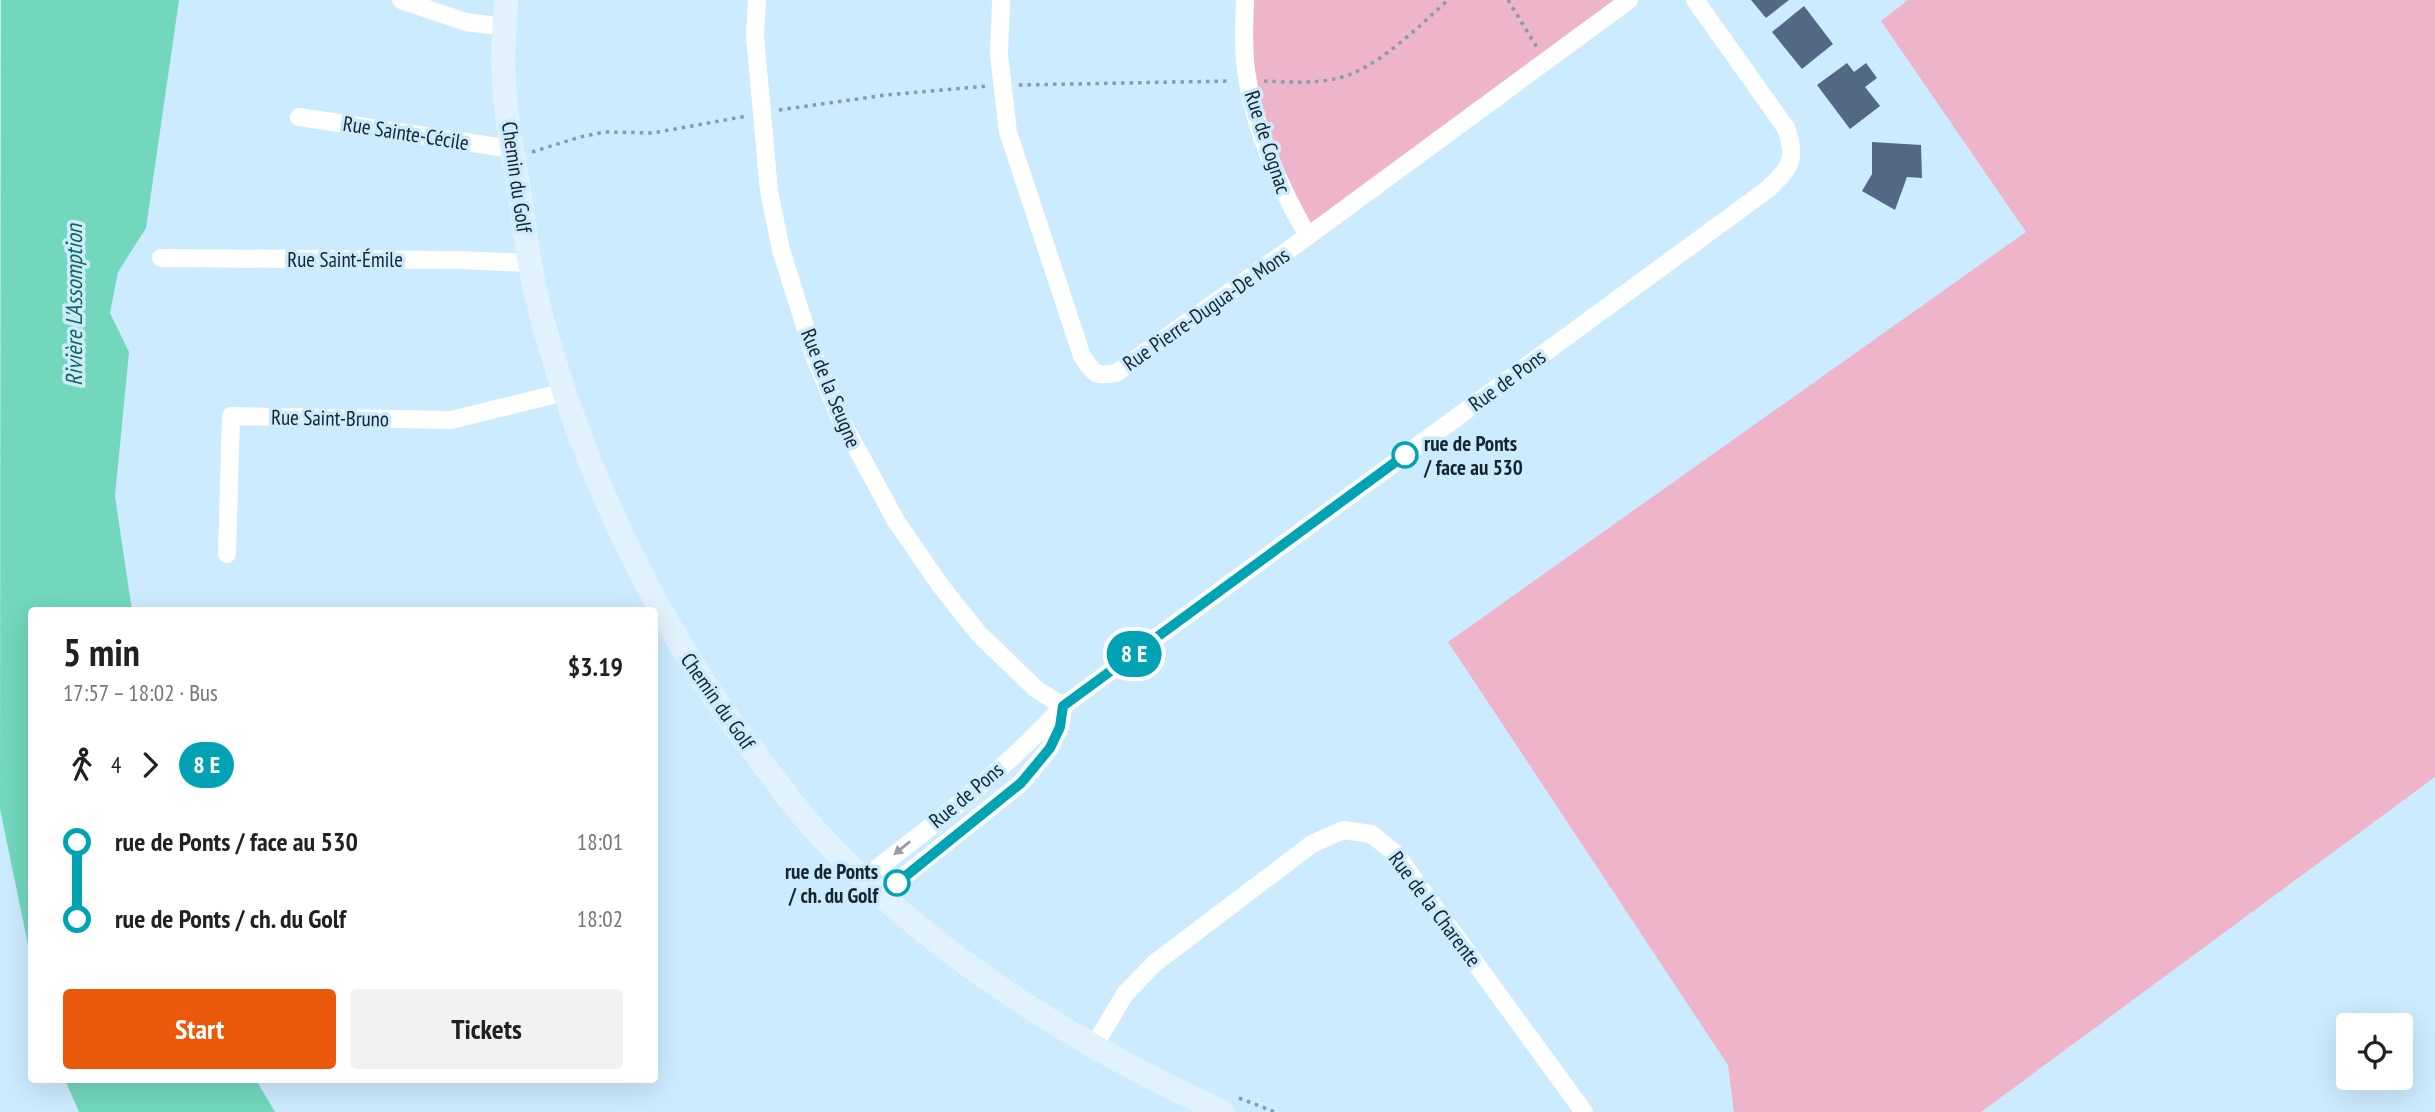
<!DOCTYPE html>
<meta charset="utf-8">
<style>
body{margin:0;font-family:"PT Sans Narrow",sans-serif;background:#f2f2f2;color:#202124;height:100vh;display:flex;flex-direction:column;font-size:26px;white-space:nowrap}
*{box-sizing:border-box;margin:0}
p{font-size:23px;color:#757577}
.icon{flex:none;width:38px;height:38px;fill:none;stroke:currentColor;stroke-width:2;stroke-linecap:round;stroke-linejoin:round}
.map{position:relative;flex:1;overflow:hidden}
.panel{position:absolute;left:28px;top:607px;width:630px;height:476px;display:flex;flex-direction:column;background:#fff;border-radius:7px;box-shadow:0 7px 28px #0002}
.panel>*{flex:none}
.badge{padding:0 14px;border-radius:23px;font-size:24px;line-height:46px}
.tools{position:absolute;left:2336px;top:1013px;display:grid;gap:14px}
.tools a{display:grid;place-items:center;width:77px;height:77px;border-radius:7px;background:#fff;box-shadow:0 7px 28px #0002;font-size:35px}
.map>.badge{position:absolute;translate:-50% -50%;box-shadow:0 0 0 4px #fff}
.legs{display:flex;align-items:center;gap:10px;height:77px;padding:0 35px;font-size:23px}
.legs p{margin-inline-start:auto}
.overview{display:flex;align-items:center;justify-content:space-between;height:119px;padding:0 35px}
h1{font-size:38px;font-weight:700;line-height:52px}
.primary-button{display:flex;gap:14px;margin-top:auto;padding:14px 35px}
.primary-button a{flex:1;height:80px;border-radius:7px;background:#ea580c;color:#fff;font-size:28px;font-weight:700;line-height:80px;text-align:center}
.primary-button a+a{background:#f2f2f2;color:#202124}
ul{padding:0 35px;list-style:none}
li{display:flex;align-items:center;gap:24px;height:77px;font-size:26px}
li i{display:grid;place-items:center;width:10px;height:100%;margin:0 9px;background:currentColor}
li i::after{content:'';width:18px;height:18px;margin:-9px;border:5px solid;border-radius:50%;background:#fff}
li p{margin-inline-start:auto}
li:first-child i{background:linear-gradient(#0000 50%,currentColor 0)}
li:last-child i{background:linear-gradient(currentColor 50%,#0000 0)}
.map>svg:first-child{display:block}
.green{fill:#eeb4ca}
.water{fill:#72d7bc}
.building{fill:#526884}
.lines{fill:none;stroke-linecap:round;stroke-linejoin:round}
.path{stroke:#849cab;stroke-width:3.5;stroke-dasharray:3.5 5;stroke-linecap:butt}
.street{stroke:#fff;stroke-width:18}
.secondary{stroke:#e1f2fc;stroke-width:24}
.oneway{fill:#969ca0}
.line-1-casing{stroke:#fff;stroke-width:16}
.line-1{stroke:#00a3b4;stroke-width:10}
.stop-1-dot{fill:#fff;stroke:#00a3b4;stroke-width:3.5}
.labels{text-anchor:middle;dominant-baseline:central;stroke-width:7;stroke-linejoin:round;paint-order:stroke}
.street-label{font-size:21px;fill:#15242d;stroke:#ccebfe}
.stop-label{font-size:21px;font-weight:bold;fill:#15242d;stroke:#ccebfe;text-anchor:start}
.water-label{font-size:23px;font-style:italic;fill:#156654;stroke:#ccebfe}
</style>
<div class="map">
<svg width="2435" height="1112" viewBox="0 0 2435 1112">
<rect width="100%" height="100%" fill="#ccebfe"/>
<!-- green -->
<path class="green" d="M1245,0H1629L1308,236L1258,122Z
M1908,0H2435V777L1981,1112H1734L1728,1065L1448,642L2026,232L1881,21Z"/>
<!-- water -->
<path class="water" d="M1,0H179L146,228L118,272L110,313L129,352L115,496L132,611H32L31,959L0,809Z
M65,1080H256L275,1112H79Z"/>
<!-- building -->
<path class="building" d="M1751,0H1789L1766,18Z
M1804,6L1833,44L1802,69L1772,32Z
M1847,63L1854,72L1866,63L1877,78L1865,87L1880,106L1850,129L1817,85Z
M1872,142L1921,145L1922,178L1907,177L1895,210L1862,191L1872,174Z"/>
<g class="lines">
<!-- path -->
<path class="path" d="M1508,0L1538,49
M1264,81C1287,82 1316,84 1339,78C1378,68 1418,27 1448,0
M1019,85L1231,81
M779,110L886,95L987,86
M532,152L580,137L605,132L653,133L747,116
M1239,1098L1275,1112"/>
<!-- street -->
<path class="street" d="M401,0L466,22L505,27
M757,0L755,36L769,191L781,250L815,358L839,416L896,521L940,585L979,634L1036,689L1063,706
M1001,0L999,55L1008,132L1082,356C1093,373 1095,377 1116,373L1308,236L1629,0
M1245,0C1244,23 1243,47 1246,70C1254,128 1279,186 1308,236
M299,117L512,149
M161,258L460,260L529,263
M227,554L231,416L451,420L565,392
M864,878C932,827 1006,769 1063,706L1768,189C1791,167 1797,160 1786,128L1695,0
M882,894L1021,783L1050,748L1060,727L1063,708
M1094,1046L1125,994L1155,963L1312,844L1343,830L1371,834L1395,853L1584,1112"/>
<!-- secondary -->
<path class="secondary" d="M506,0C505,26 502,52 504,78C505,113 512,148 518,183C525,229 530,276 543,322C586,477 658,629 757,756C781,788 805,821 833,849C944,962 1080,1047 1223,1112"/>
</g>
<!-- one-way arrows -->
<defs><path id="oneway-solid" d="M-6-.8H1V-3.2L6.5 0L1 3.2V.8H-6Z" transform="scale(1.75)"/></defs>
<use class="oneway" href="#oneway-solid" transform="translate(902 848) rotate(141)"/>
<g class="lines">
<defs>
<path id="line-1" d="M897,883L1021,783L1050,748L1060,727L1063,706L1405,455"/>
</defs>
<!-- line-1 casing -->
<use href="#line-1" class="line-1-casing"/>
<!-- line-1 -->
<use href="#line-1" class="line-1"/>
</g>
<!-- markers -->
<g class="stop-1-dot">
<circle cx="1405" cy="455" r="12"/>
<circle cx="897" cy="883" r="12"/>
</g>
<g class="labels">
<!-- street labels -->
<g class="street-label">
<text transform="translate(406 133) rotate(9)">Rue Sainte-Cécile</text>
<text transform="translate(1268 142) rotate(72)">Rue de Cognac</text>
<text transform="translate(517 177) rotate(82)">Chemin du Golf</text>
<text x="345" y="259">Rue Saint-Émile</text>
<text transform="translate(1206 309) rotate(-35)">Rue Pierre-Dugua-De Mons</text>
<text transform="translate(1507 380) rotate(-36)">Rue de Pons</text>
<text transform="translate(831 388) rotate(68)">Rue de la Seugne</text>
<text transform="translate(330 418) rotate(1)">Rue Saint-Bruno</text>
<text transform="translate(718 701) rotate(55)">Chemin du Golf</text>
<text transform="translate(966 795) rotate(-40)">Rue de Pons</text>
<text transform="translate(1435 909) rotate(53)">Rue de la Charente</text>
</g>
<!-- stop labels -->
<g class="stop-label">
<text x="1424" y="443">rue de Ponts<tspan x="1424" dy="24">/ face au 530</tspan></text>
<text x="878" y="871" text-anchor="end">rue de Ponts<tspan x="878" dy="24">/ ch. du Golf</tspan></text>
</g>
<!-- water labels -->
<g class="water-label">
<text transform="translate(73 305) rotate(-90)">Rivière L'Assomption</text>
</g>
</g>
</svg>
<div class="tools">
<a><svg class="icon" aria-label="locate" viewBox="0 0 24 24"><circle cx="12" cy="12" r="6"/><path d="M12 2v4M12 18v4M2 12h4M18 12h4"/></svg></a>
</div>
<b class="badge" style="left:1134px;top:654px;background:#00a3b4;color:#fff">8 E</b>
<section class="panel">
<div class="overview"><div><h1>5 min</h1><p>17:57 – 18:02 · Bus</p></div><b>$3.19</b></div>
<div class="legs"><svg class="icon" aria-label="walk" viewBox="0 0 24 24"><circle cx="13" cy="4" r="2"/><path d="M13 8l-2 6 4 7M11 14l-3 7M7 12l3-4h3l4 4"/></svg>4<svg class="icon" aria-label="forward" viewBox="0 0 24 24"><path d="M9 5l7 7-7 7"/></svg><b class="badge" style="background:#00a3b4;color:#fff">8 E</b></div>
<ul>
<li><i style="color:#00a3b4"></i><b>rue de Ponts / face au 530</b><p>18:01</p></li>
<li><i style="color:#00a3b4"></i><b>rue de Ponts / ch. du Golf</b><p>18:02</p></li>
</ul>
<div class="primary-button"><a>Start</a><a>Tickets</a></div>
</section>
</div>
